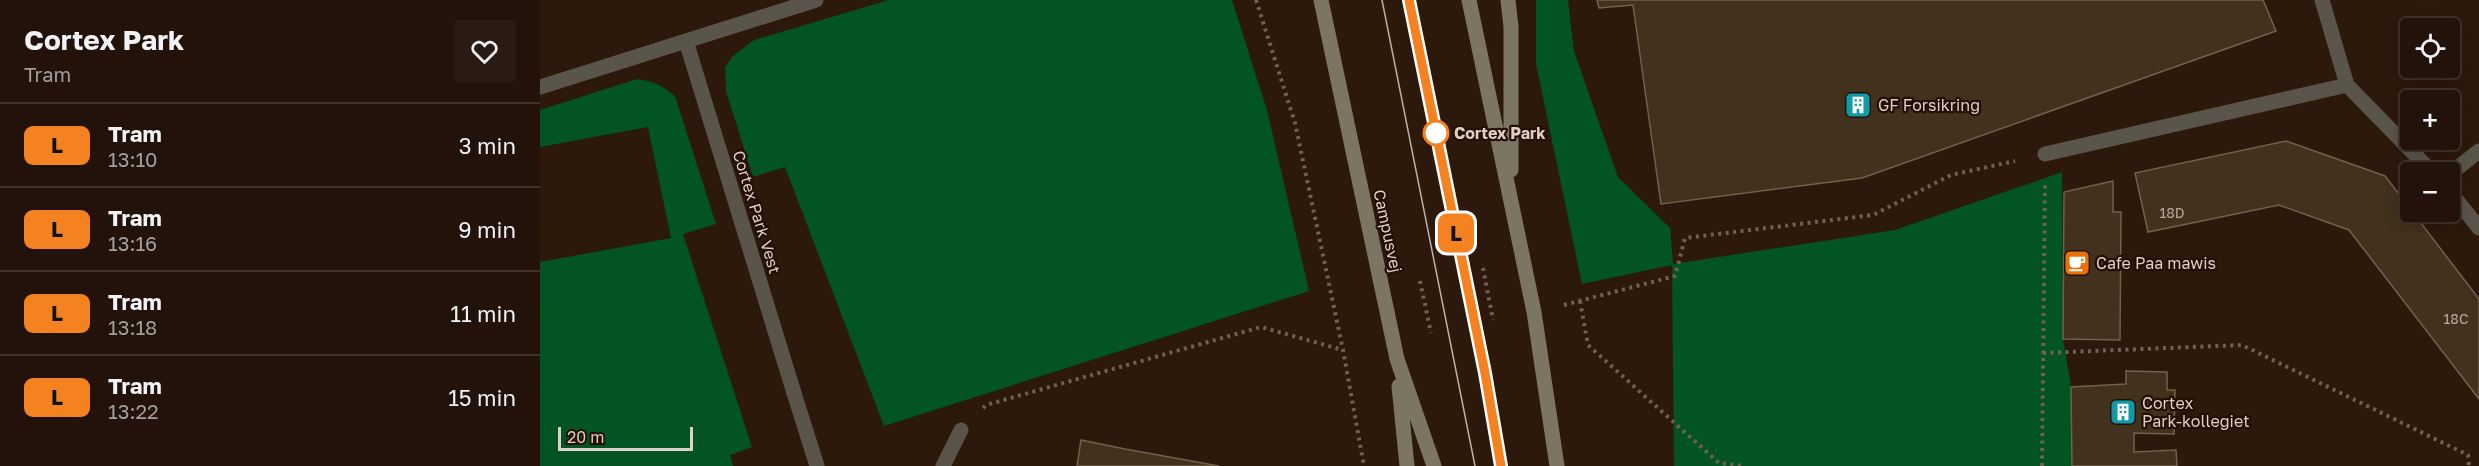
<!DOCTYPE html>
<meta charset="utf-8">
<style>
body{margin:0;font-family:"Golos Text",sans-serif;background:#2a1b12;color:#f1f3f6;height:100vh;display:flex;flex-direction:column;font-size:22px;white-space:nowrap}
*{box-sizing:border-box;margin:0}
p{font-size:20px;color:#a29e9c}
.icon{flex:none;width:33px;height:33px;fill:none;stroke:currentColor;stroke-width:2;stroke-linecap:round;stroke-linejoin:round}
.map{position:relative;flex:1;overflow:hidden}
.panel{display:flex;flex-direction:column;background:#221209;width:540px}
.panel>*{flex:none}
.badge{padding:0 12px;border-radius:9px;font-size:21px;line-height:39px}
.controls{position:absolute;left:1860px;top:18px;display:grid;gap:12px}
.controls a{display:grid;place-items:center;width:60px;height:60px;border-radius:6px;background:#221209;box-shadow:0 3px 15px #0003,0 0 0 2px #3f322a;font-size:30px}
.scale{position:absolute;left:18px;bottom:15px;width:135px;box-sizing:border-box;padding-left:6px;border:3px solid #decfc7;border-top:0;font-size:16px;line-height:21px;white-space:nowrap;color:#decfc7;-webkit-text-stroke:4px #230f04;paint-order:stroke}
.map>.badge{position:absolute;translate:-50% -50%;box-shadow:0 0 0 3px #fff}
.round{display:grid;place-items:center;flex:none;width:63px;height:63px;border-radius:6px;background:#2a1b12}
.head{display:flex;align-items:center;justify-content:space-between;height:102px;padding:0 24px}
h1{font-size:28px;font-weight:700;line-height:45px}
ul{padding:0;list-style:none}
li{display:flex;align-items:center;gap:18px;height:84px;padding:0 24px;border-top:2px solid #3f322a}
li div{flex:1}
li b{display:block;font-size:22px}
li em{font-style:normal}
li .badge{min-width:66px;font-weight:700;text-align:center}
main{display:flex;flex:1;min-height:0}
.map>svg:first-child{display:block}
.green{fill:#025423}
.building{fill:#41311d;stroke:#72614b;stroke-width:1.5}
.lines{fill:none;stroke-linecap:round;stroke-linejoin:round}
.path{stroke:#725f55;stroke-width:4;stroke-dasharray:3 4.5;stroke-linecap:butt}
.lane{stroke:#5a554b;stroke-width:15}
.street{stroke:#5a554b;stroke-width:15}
.secondary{stroke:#7d7564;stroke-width:15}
.tram{stroke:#bfafa6;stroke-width:1.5}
.line-casing{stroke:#fff;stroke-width:14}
.line{stroke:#f58220;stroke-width:9}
.stop-dot{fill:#fff;stroke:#f58220;stroke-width:3}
.labels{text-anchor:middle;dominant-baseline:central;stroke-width:4.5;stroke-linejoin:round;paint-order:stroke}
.number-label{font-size:14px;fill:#b7a89c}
.poi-label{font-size:16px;fill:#decfc7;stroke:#230f04;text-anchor:start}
.stop-label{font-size:16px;font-weight:bold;fill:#decfc7;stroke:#230f04;text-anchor:start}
.street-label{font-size:16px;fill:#decfc7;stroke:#230f04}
</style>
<main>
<section class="panel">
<div class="head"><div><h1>Cortex Park</h1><p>Tram</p></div><a class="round"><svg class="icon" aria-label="heart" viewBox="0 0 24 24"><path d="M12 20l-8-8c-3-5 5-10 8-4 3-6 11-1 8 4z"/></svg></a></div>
<ul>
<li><span class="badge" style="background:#f58220;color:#111">L</span><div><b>Tram</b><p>13:10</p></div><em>3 min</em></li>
<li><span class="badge" style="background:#f58220;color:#111">L</span><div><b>Tram</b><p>13:16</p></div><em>9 min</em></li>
<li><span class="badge" style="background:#f58220;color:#111">L</span><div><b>Tram</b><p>13:18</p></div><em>11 min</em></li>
<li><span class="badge" style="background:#f58220;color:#111">L</span><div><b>Tram</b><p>13:22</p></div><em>15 min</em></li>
</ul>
</section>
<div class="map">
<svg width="1939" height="466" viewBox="0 0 1939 466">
<rect width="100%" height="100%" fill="#2d180c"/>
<!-- green -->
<path class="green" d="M349,0H692L727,110L769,291L344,426L245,167L213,177L186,91L185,67L193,56L214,40Z
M996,0H1028L1034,51L1078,177L1130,228L1133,264L1355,230L1522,172L1523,339L1531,387L1532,466H1134L1132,265L1042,284L996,64Z
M97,79C113,81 123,86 135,96L176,224L143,234L212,447L190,455L193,466H0V262L131,238L108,127L0,147V110Z"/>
<!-- building -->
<path class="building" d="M1057,0H1723L1736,31L1322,178L1121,204L1093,5L1059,8Z
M1746,141L1845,176L1939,299V399L1809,230L1739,205L1608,232L1595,173Z
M1573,181V212H1581L1580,340L1523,339L1524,192Z
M1586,371L1627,372V390H1635L1634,434L1594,433V452L1636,450L1637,466H1532L1531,387L1586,384Z
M541,440L585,449L679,466H537Z"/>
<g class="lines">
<!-- path -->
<path class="path" d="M716,0L755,123L803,350L824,466
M943,268L953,320
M880,281L891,333
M1040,301L1048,345L1179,463L1204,466
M1024,305L1135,276L1145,238L1333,215L1411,175L1475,161
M1503,353L1702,345L1928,455L1929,466
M443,408L446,405L721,327L803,350
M1502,466L1505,185"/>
<!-- lane -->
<path class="lane" d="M1505,154L1807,85
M254,393L277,466
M403,466L421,430"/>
<!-- street -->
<path class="street" d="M1782,0L1807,85L1892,172
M146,41L254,393
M0,87L276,0
M1910,174L1939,151
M1910,192L1939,228"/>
<!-- secondary -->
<path class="secondary" d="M781,0L857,359L894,466
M929,0L994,312L1017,466
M968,0L971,27V170
M859,386L867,466"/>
<!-- tram -->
<path class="tram" d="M842,0L935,466
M869,0L945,373L961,466"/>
</g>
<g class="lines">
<defs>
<path id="line" d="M869,0L945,373L961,466"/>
</defs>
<!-- line casing -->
<use href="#line" class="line-casing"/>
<!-- line -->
<use href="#line" class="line"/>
</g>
<!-- icons -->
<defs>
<symbol id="building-square" viewBox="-11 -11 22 22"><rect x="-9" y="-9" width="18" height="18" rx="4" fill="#0f9aa8" stroke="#230f04"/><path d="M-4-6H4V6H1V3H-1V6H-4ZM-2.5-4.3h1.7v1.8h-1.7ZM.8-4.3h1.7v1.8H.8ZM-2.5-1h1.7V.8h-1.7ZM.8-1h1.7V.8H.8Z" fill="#fff"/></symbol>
<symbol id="cafe-square" viewBox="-11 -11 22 22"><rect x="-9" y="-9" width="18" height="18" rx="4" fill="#e8710a" stroke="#230f04"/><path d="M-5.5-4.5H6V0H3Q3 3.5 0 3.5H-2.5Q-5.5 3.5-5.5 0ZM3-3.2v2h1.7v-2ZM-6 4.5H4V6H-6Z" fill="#fff"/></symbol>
</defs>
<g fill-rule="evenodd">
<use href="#building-square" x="1303" y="90" width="30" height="30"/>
<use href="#cafe-square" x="1522" y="248" width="30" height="30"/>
<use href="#building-square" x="1568" y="397" width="30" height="30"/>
</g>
<!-- markers -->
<circle class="stop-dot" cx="896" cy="133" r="12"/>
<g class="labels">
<!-- number labels -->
<g class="number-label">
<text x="1632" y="212">18D</text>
<text x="1916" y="318">18C</text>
</g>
<!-- poi labels -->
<g class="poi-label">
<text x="1338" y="105">GF Forsikring</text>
<text x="1556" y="263">Cafe Paa mawis</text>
<text x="1602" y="403">Cortex<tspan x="1602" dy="18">Park-kollegiet</tspan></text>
</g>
<!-- stop labels -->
<g class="stop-label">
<text x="914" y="133">Cortex Park</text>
</g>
<!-- street labels -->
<g class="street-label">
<text transform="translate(217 212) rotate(73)">Cortex Park Vest</text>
<text transform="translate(848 231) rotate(78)">Campusvej</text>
</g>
</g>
</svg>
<div class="controls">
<a><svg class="icon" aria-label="locate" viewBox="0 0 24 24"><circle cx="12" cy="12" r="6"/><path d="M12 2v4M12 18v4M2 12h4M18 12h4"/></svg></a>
<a>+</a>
<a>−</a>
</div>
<div class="scale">20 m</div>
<b class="badge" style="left:916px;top:233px;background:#f58220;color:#111">L</b>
</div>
</main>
